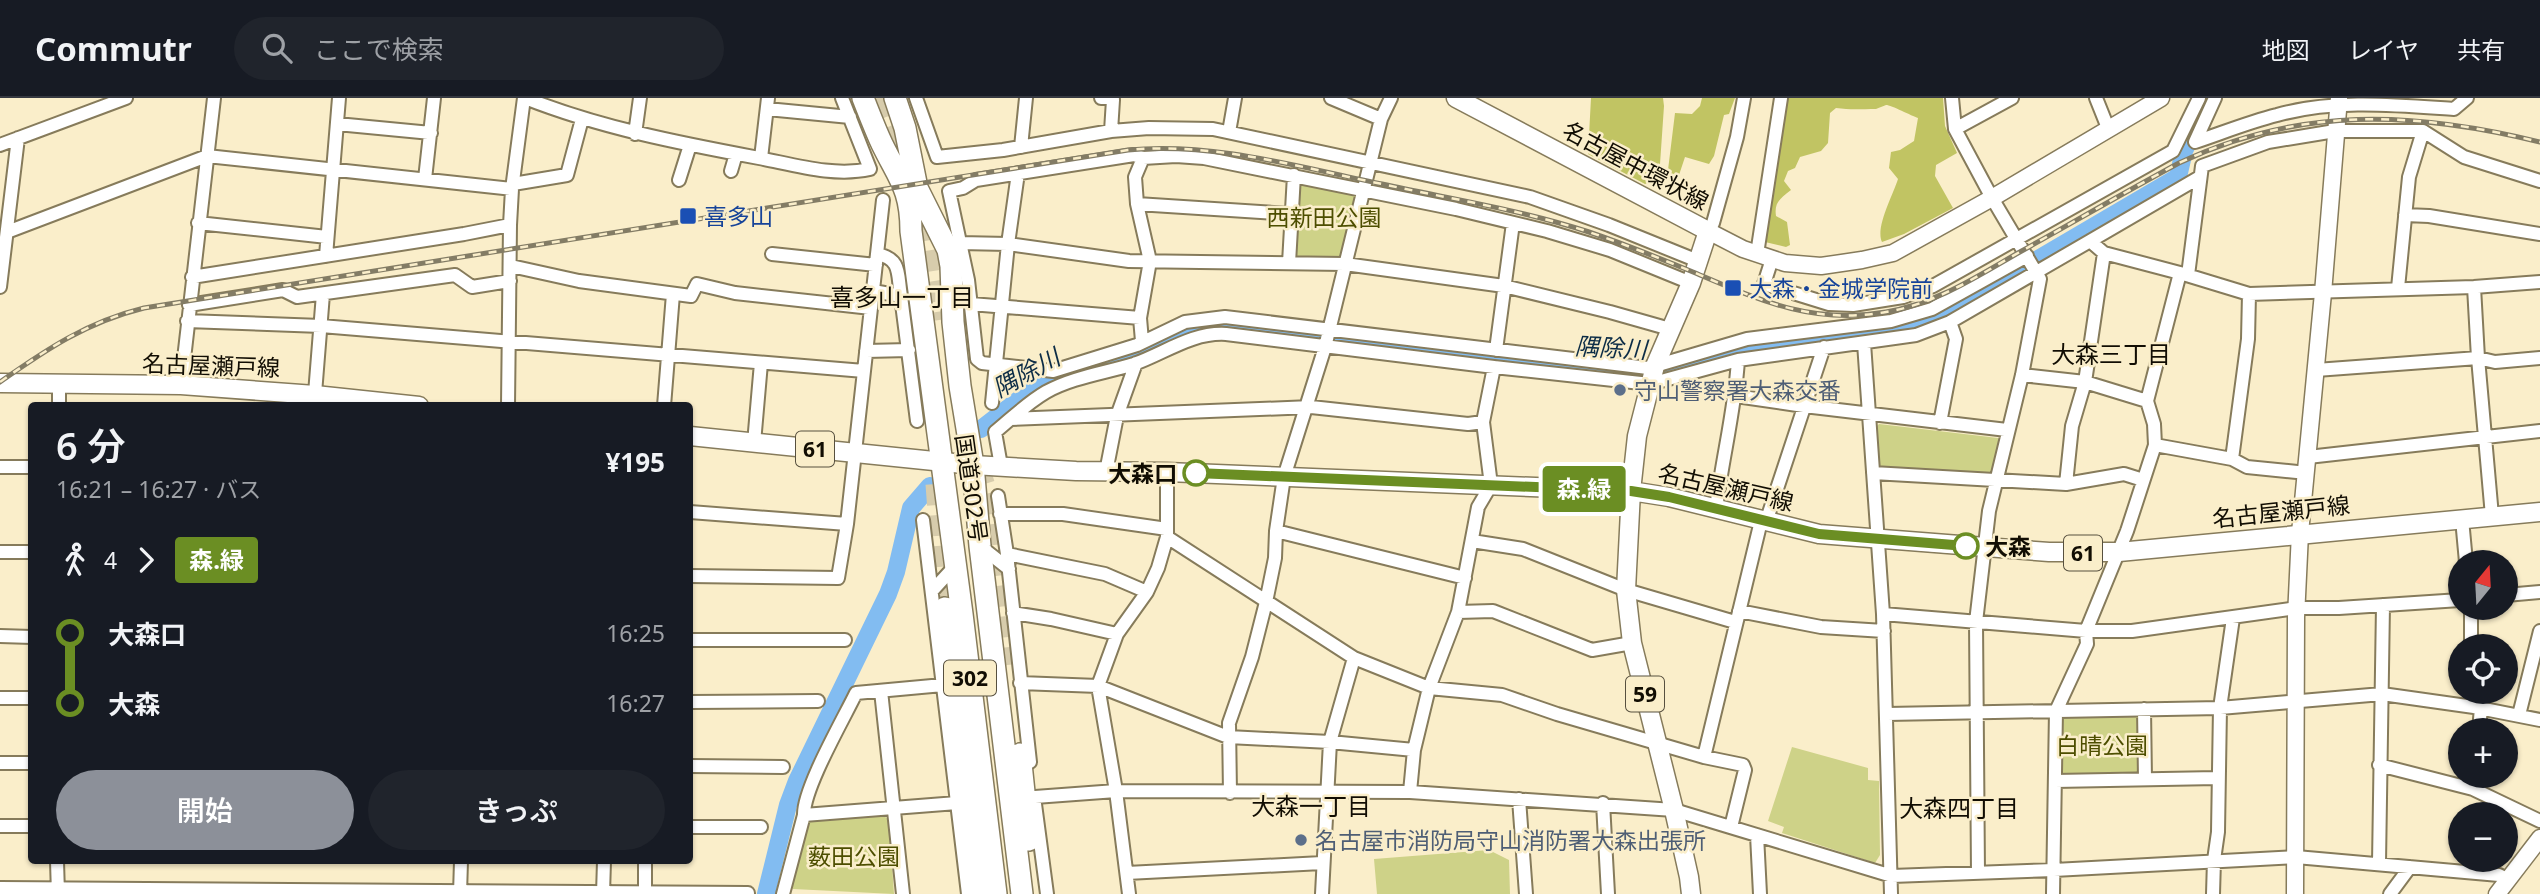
<!DOCTYPE html>
<html lang="ja">
<meta charset="utf-8">
<style>
body{margin:0;font-family:"Noto Sans","Noto Sans JP",sans-serif;background:#20242c;color:#f1f3f6;height:100vh;display:flex;flex-direction:column;font-size:26px;white-space:nowrap}
*{box-sizing:border-box;margin:0}
p{font-size:23px;color:#9ea1a6}
.icon{flex:none;width:38px;height:38px;fill:none;stroke:currentColor;stroke-width:2;stroke-linecap:round;stroke-linejoin:round}
.map{position:relative;flex:1;overflow:hidden}
.details{position:absolute;left:28px;top:304px;width:665px;height:462px;display:flex;flex-direction:column;background:#171b24;border-radius:7px;box-shadow:0 2px 5px #0004}
.details>*{flex:none}
.badge{padding:0 14px;border-radius:5px;font-size:24px;line-height:46px}
.needle{width:46px;rotate:18deg}
.fabs{position:absolute;left:2448px;top:452px;display:grid;gap:14px}
.fabs a{display:grid;place-items:center;width:70px;height:70px;border-radius:50%;background:#171b24;box-shadow:0 2px 5px #0004;font-size:35px}
.map>.badge{position:absolute;translate:-50% -50%;box-shadow:0 0 0 4px #fff}
.legs{display:flex;align-items:center;gap:10px;height:77px;padding:0 28px;font-size:23px}
.legs p{margin-inline-start:auto}
.headline{display:flex;align-items:center;justify-content:space-between;height:119px;padding:0 28px}
h1{font-size:38px;font-weight:600;line-height:52px}
.cta{display:flex;gap:14px;margin-top:auto;padding:14px 28px}
.cta a{flex:1;height:80px;border-radius:42px;background:#8c9099;color:#fff;font-size:28px;font-weight:600;line-height:80px;text-align:center}
.cta a+a{background:#20242c;color:#f1f3f6}
ul{padding:0 28px;list-style:none}
li{display:flex;align-items:center;gap:24px;height:70px;font-size:26px}
li i{display:grid;place-items:center;width:10px;height:100%;margin:0 9px;background:currentColor}
li i::after{content:'';width:18px;height:18px;margin:-9px;border:5px solid;border-radius:50%;background:#171b24}
li p{margin-inline-start:auto}
li:first-child i{background:linear-gradient(#0000 50%,currentColor 0)}
li:last-child i{background:linear-gradient(currentColor 50%,#0000 0)}
header{display:flex;align-items:center;gap:42px;box-sizing:border-box;height:98px;padding:0 35px;background:#171b24;border-bottom:2px solid #363941}
header strong{font-size:33px}
nav{display:flex;gap:38px;margin-inline-start:auto;font-size:24px}
.search{width:490px;height:63px;background:#20242c;display:flex;align-items:center;gap:18px;box-sizing:border-box;padding:0 24px;border-radius:38px;color:#9ea1a6;font-size:26px}
.map>svg:first-child{display:block}
.green{fill:#ced288}
.forest{fill:#c1c463}
.lines{fill:none;stroke-linecap:round;stroke-linejoin:round}
.river{stroke:#82bcf1;stroke-width:18}
.highway-tunnel{stroke:#d7ccac;stroke-width:21;stroke-dasharray:21 10;stroke-linecap:butt}
.street-casing{stroke:#867b5b;stroke-width:16}
.secondary-casing{stroke:#867b5b;stroke-width:19}
.primary-casing{stroke:#867b5b;stroke-width:21}
.highway-casing{stroke:#867b5b;stroke-width:24}
.street{stroke:#fff;stroke-width:12}
.secondary{stroke:#fff;stroke-width:16}
.primary{stroke:#fff;stroke-width:18}
.highway{stroke:#fff;stroke-width:21}
.rail-casing{stroke:#837c65;stroke-width:5}
.rail{stroke:#faeeca;stroke-width:2.5;stroke-dasharray:8;stroke-linecap:butt}
.line-1-casing{stroke:#fff;stroke-width:16}
.line-1{stroke:#6b8e23;stroke-width:10}
.transit-dot{fill:#1a4fb4;stroke:#faeeca;stroke-width:2.5}
.service-dot{fill:#5c6f8a;stroke:#faeeca;stroke-width:2.5}
.stop-1-dot{fill:#fff;stroke:#6b8e23;stroke-width:3.5}
.labels{text-anchor:middle;dominant-baseline:central;stroke-width:5;stroke-linejoin:round;paint-order:stroke}
.shield{fill:#faeeca;stroke:#57503f;stroke-width:2}
.shield-label{font-size:21px;font-weight:bold;fill:#110d03}
.street-label{font-size:23px;fill:#110d03;stroke:#faeeca}
.transit-label{font-size:23px;fill:#164399;stroke:#faeeca;text-anchor:start}
.park-label{font-size:23px;fill:#4d4e00;stroke:#faeeca}
.service-label{font-size:23px;fill:#4e5e75;stroke:#faeeca;text-anchor:start}
.stop-label{font-size:23px;font-weight:bold;fill:#110d03;stroke:#faeeca;text-anchor:end}
.neighbourhood-label{font-size:24px;fill:#110d03;stroke:#faeeca}
.water-label{font-size:24px;font-style:italic;fill:#0c2c46;stroke:#faeeca}
</style>
<header>
<strong>Commutr</strong>
<div class="search"><svg class="icon" aria-label="search" viewBox="0 0 24 24"><circle cx="10" cy="10" r="6"/><path d="M15 15l6 6"/></svg>ここで検索</div>
<nav><a>地図</a><a>レイヤ</a><a>共有</a></nav>
</header>
<div class="map">
<svg width="2540" height="796" viewBox="0 0 2540 796">
<rect width="100%" height="100%" fill="#faeeca"/>
<!-- green -->
<path class="green" d="M1302,84L1355,96L1357,100L1342,158L1339,161H1296L1294,158L1298,86Z
M1879,326L1998,340L2001,343L1994,376L1878,369L1876,329Z
M2140,615L2141,677L2065,678L2062,675V621L2064,618Z
M1792,649L1868,670V682L1879,683L1880,757L1875,765L1782,735L1784,729L1768,723Z
M884,718L889,722L894,796L793,791L791,788L808,724Z
M1489,752L1509,762L1510,796H1377L1374,761Z"/>
<!-- forest -->
<path class="forest" d="M1591,0H1663L1664,8L1660,66L1651,68L1652,84L1645,86L1588,56Z
M1702,0H1735L1729,16L1724,17L1714,58L1709,66L1685,59L1679,77H1673L1668,72L1675,15L1692,16L1700,8Z
M1784,0H1943L1945,28L1957,55L1936,67L1935,78L1953,110L1904,136L1882,144C1875,130 1893,97 1898,81L1889,70L1891,54L1900,52L1914,43L1918,20C1912,18 1891,7 1886,7C1883,8 1879,10 1876,11C1861,11 1850,12 1836,10L1830,15L1828,45L1821,53L1800,59L1795,70L1788,73L1784,83L1791,92C1780,101 1774,104 1776,118L1787,124L1790,147L1786,149L1765,144L1763,138Z"/>
<g class="lines">
<!-- river -->
<path class="river" d="M981,331L1025,297L1064,277L1110,265L1180,237L1213,228L1461,256L1618,278L1659,276L1753,250L1850,239L1917,222L2011,177L2178,79L2184,53L2208,0
M766,796L788,707L797,683L888,496L896,474L911,410L930,388"/>
<!-- highway-tunnel -->
<path class="highway-tunnel" d="M877,0L908,80
M929,121L945,221
M978,366L989,401L1008,567
M936,386L945,510"/>
<defs>
<path id="street" d="M525,0C601,30 679,45 759,60C795,67 834,79 870,71L842,0
M916,0L937,59L1003,52L1111,33L1149,30L1213,31L1530,99L1609,127L1698,163
M1101,0H1113
M1331,0L1381,21
M1952,0L1955,31L1992,100L2040,181L2022,277L1989,413L1976,524L1978,775
M2096,0L2108,30
M2215,0L2195,44C2222,35 2249,24 2277,17C2334,1 2395,7 2454,11L2467,0
M767,11L850,19
M337,26L431,35
M1955,31L2012,0
M1111,33L1113,2
M1229,34L1235,0
M635,36L640,0
M0,47L126,0
M1021,49L1026,0
M761,60L768,0
M731,73L736,56
M425,81L434,0
M679,82L690,47
M513,86L567,77L582,21
M1137,106L1290,116
M2405,117L2429,118L2540,136
M198,125L327,139
M1708,133L1713,125L1737,39L1744,0
M7,134L207,58L512,91
M2090,143L2200,79
M960,145L1008,146L1129,163L1345,166L1504,188L1610,214L1670,231
M772,156L876,167
M878,156C902,162 897,176 901,198
M1757,156L1781,0
M326,158L339,0
M1772,161L1764,186L1829,206L1853,207L1903,199L1933,188L2173,53L2199,0
M1289,165L1294,77
M511,168L579,183L691,198L697,186L735,195L871,210
M2188,177L2202,68L2268,44L2335,33H2423L2464,59L2540,83
M192,179L464,136L510,127
M1691,185L1610,152L1547,133L1456,111L1204,60L1176,58L1143,60L1134,57L976,82L963,90L949,93L968,182L977,261L982,265L1053,273L1137,247L1185,224L1225,219L1648,270L1747,241L1891,223L1932,211L2027,158
M0,189L18,40
M2474,189L2478,260L2492,418
M2398,190L2409,79L2423,33
M873,193L901,198L917,323
M971,206L1140,220
M189,207L283,192L297,199L455,177L472,189L510,183
M187,223L321,228L864,273
M1142,243L1140,220L1150,163L1137,106L1135,79L1143,60
M1864,245L1883,516L1891,796
M1496,252L1513,125
M866,253L909,252
M2316,272L2478,260L2495,264L2540,260
M2022,277L2085,284L2147,303
M59,287V308
M181,287L214,0
M1736,298L1804,308L2007,332
M992,305L1008,146L1018,75
M314,308L323,196
M508,308L510,127L512,91L524,0
M664,308L673,196
M1011,321L1311,309L1468,326L1483,324
M1940,325L1956,241L1950,224
M754,345L761,265
M2155,347L2232,361L2247,369L2307,375
M2308,359L2540,333
M2232,361L2248,241L2249,196
M1001,368L995,334C1012,320 1027,305 1046,294C1073,279 1105,275 1134,266C1165,255 1192,234 1226,236L1494,269L1650,286L1738,262L1916,237L1950,224L2090,143L2104,155L2180,175L2249,196L2474,189L2540,184
M0,369H32
M1106,374L1117,318L1136,265
M1873,375L2066,386L2124,376L2143,382
M2066,386L2072,328L2085,284L2104,155
M998,398L1007,456L1030,664
M1716,411C1722,361 1735,312 1738,262
M690,414L847,426
M1000,416H1063L1167,431
M2462,421L2466,464
M923,422L968,796
M1766,424L1824,249
M1276,433L1465,480
M1167,439L1354,560L1429,590L1502,597L1557,616L1704,659L1761,423
M1472,443L1523,451L1626,492L1735,524
M980,448L1009,471
M0,454H32
M1007,456L1105,476L1147,494
M690,478L838,480L847,426L883,102
M932,493L956,467
M2506,497L2540,494
M2471,509V548
M1739,513L1821,529L1884,533
M1458,514L1493,513L1592,552L1632,545
M1013,515L1051,521L1117,536
M1883,516L2086,533H2132L2297,510H2339L2460,502
M0,538L32,539
M690,542H845
M1020,585L1098,588L1228,639L1330,644L1414,652
M881,593L903,796
M2473,593L2474,609
M0,600H32
M690,604L818,603
M2144,611L2145,681
M1887,616L2220,610L2382,596L2474,609L2540,622
M2519,617L2540,533
M2479,632L2481,610
M1704,659L1743,667L1745,672L1731,729
M0,665H32
M2379,667L2473,691L2540,723
M690,668L783,669
M2055,683L2217,680
M1410,694L1414,652L1429,590L1458,514L1478,409L1491,387L1483,324L1494,269
M1230,695L1229,625L1252,559L1266,504L1275,460L1276,433L1284,379L1325,249L1381,21L1391,0
M1035,699L1116,693L1410,694L1674,712L1892,778L2054,772L2296,759L2499,777L2509,782
M1519,701L1526,796
M1603,705L1608,796
M1035,706L1047,796
M804,717C803,691 843,622 856,595L943,587
M0,728H32
M690,729H761
M1757,737L1760,796
M57,763L58,796
M645,763V794
M2379,765L2383,507
M1127,775L1322,765
M0,790L748,795
M460,796L461,763
M603,796L604,763
M783,796L804,717L957,705
M1129,796L1116,693L1098,588L1117,536L1147,494L1158,470L1167,439V374
M1322,796L1330,644L1354,560
M2053,796L2056,613L2087,546L2086,533L2127,433L2155,347L2154,326L2147,303L2180,175
M2213,796L2214,762L2218,734L2220,610L2233,520
M2390,796L2410,769"/>
<path id="secondary" d="M1708,133L1743,151L1785,165L1821,168L1862,162L1893,155L1992,100L2161,0
M2295,796L2296,519L2300,435L2323,195L2339,0
M2497,796L2540,740"/>
<path id="primary" d="M1456,0L1708,133L1691,185L1655,268L1637,338L1631,393L1626,492L1632,545L1674,712L1689,779L1691,796
M0,285L181,287L315,297L419,308
M690,338L973,367L1076,373L1167,374L1631,393L1669,399L1819,436L2049,454H2119L2540,414"/>
<path id="highway" d="M863,0C869,15 875,31 882,46C899,81 911,91 911,133L962,516L996,796
M895,0L905,30L917,90L948,152L951,168L953,224L960,288L973,367L980,448L1022,796
M945,510L981,796
M1020,656L1029,742"/>
</defs>
<!-- street casing -->
<use href="#street" class="street-casing"/>
<!-- secondary casing -->
<use href="#secondary" class="secondary-casing"/>
<!-- primary casing -->
<use href="#primary" class="primary-casing"/>
<!-- highway casing -->
<use href="#highway" class="highway-casing"/>
<!-- street -->
<use href="#street" class="street"/>
<!-- secondary -->
<use href="#secondary" class="secondary"/>
<!-- primary -->
<use href="#primary" class="primary"/>
<!-- highway -->
<use href="#highway" class="highway"/>
<defs>
<path id="rail" d="M0,284C47,251 87,224 144,210L1128,52C1215,44 1298,69 1382,86C1451,101 1522,112 1589,134C1624,146 1659,160 1693,174C1759,202 1812,227 1886,214C1935,206 1976,179 2018,155C2072,125 2125,94 2179,65C2300,8 2413,13 2540,44"/>
</defs>
<!-- rail casing -->
<use href="#rail" class="rail-casing"/>
<!-- rail -->
<use href="#rail" class="rail"/>
</g>
<g class="lines">
<defs>
<path id="line-1" d="M1196,375L1631,393L1669,399L1819,436L1966,448"/>
</defs>
<!-- line-1 casing -->
<use href="#line-1" class="line-1-casing"/>
<!-- line-1 -->
<use href="#line-1" class="line-1"/>
</g>
<!-- markers -->
<g class="transit-dot">
<rect x="679" y="109" width="18" height="18" rx="3.5"/>
<rect x="1724" y="181" width="18" height="18" rx="3.5"/>
</g>
<g class="service-dot">
<circle cx="1620" cy="292" r="7"/>
<circle cx="1301" cy="742" r="7"/>
</g>
<g class="stop-1-dot">
<circle cx="1196" cy="375" r="12"/>
<circle cx="1966" cy="448" r="12"/>
</g>
<g class="labels">
<!-- shield labels -->
<g class="shield">
<rect x="796" y="333.5" width="38" height="35" rx="5"/>
<rect x="2064" y="437.5" width="38" height="35" rx="5"/>
<rect x="944" y="562.5" width="52" height="35" rx="5"/>
<rect x="1626" y="578.5" width="38" height="35" rx="5"/>
</g>
<g class="shield-label">
<text x="815" y="351">61</text>
<text x="2083" y="455">61</text>
<text x="970" y="580">302</text>
<text x="1645" y="596">59</text>
</g>
<!-- street labels -->
<g class="street-label">
<text transform="translate(1636 67) rotate(28)">名古屋中環状線</text>
<text transform="translate(211 267) rotate(2)">名古屋瀬戸線</text>
<text transform="translate(1726 389) rotate(13)">名古屋瀬戸線</text>
<text transform="translate(972 390) rotate(82)">国道302号</text>
<text transform="translate(2281 413) rotate(-6)">名古屋瀬戸線</text>
</g>
<!-- transit labels -->
<g class="transit-label">
<text x="704" y="118">喜多山</text>
<text x="1749" y="190">大森・金城学院前</text>
</g>
<!-- park labels -->
<g class="park-label">
<text x="1324" y="119">西新田公園</text>
<text x="2102" y="647">白晴公園</text>
<text x="854" y="758">薮田公園</text>
</g>
<!-- service labels -->
<g class="service-label">
<text x="1634" y="292">守山警察署大森交番</text>
<text x="1315" y="742">名古屋市消防局守山消防署大森出張所</text>
</g>
<!-- stop labels -->
<g class="stop-label">
<text x="1177" y="375">大森口</text>
<text x="1985" y="448" text-anchor="start">大森</text>
</g>
<!-- neighbourhood labels -->
<g class="neighbourhood-label">
<text x="902" y="198">喜多山一丁目</text>
<text x="2111" y="255">大森三丁目</text>
<text x="1311" y="707">大森一丁目</text>
<text x="1959" y="709">大森四丁目</text>
</g>
<!-- water labels -->
<g class="water-label">
<text transform="translate(1611 249) rotate(3)">隅除川</text>
<text transform="translate(1026 274) rotate(-29)">隅除川</text>
</g>
</g>
</svg>
<div class="fabs">
<a><svg class="needle" viewBox="-14 -14 28 28"><path d="M0-13l5 13h-10z" fill="#e53935"/><path d="M0 13l5-13h-10z" fill="#9ea1a6"/></svg></a>
<a><svg class="icon" aria-label="locate" viewBox="0 0 24 24"><circle cx="12" cy="12" r="6"/><path d="M12 2v4M12 18v4M2 12h4M18 12h4"/></svg></a>
<a>+</a>
<a>−</a>
</div>
<b class="badge" style="left:1584px;top:391px;background:#6b8e23;color:#fff">森.緑</b>
<section class="details">
<div class="headline"><div><h1>6 分</h1><p>16:21 – 16:27 · バス</p></div><b>¥195</b></div>
<div class="legs"><svg class="icon" aria-label="walk" viewBox="0 0 24 24"><circle cx="13" cy="4" r="2"/><path d="M13 8l-2 6 4 7M11 14l-3 7M7 12l3-4h3l4 4"/></svg>4<svg class="icon" aria-label="forward" viewBox="0 0 24 24"><path d="M9 5l7 7-7 7"/></svg><b class="badge" style="background:#6b8e23;color:#fff">森.緑</b></div>
<ul>
<li><i style="color:#6b8e23"></i><b>大森口</b><p>16:25</p></li>
<li><i style="color:#6b8e23"></i><b>大森</b><p>16:27</p></li>
</ul>
<div class="cta"><a>開始</a><a>きっぷ</a></div>
</section>
</div>
